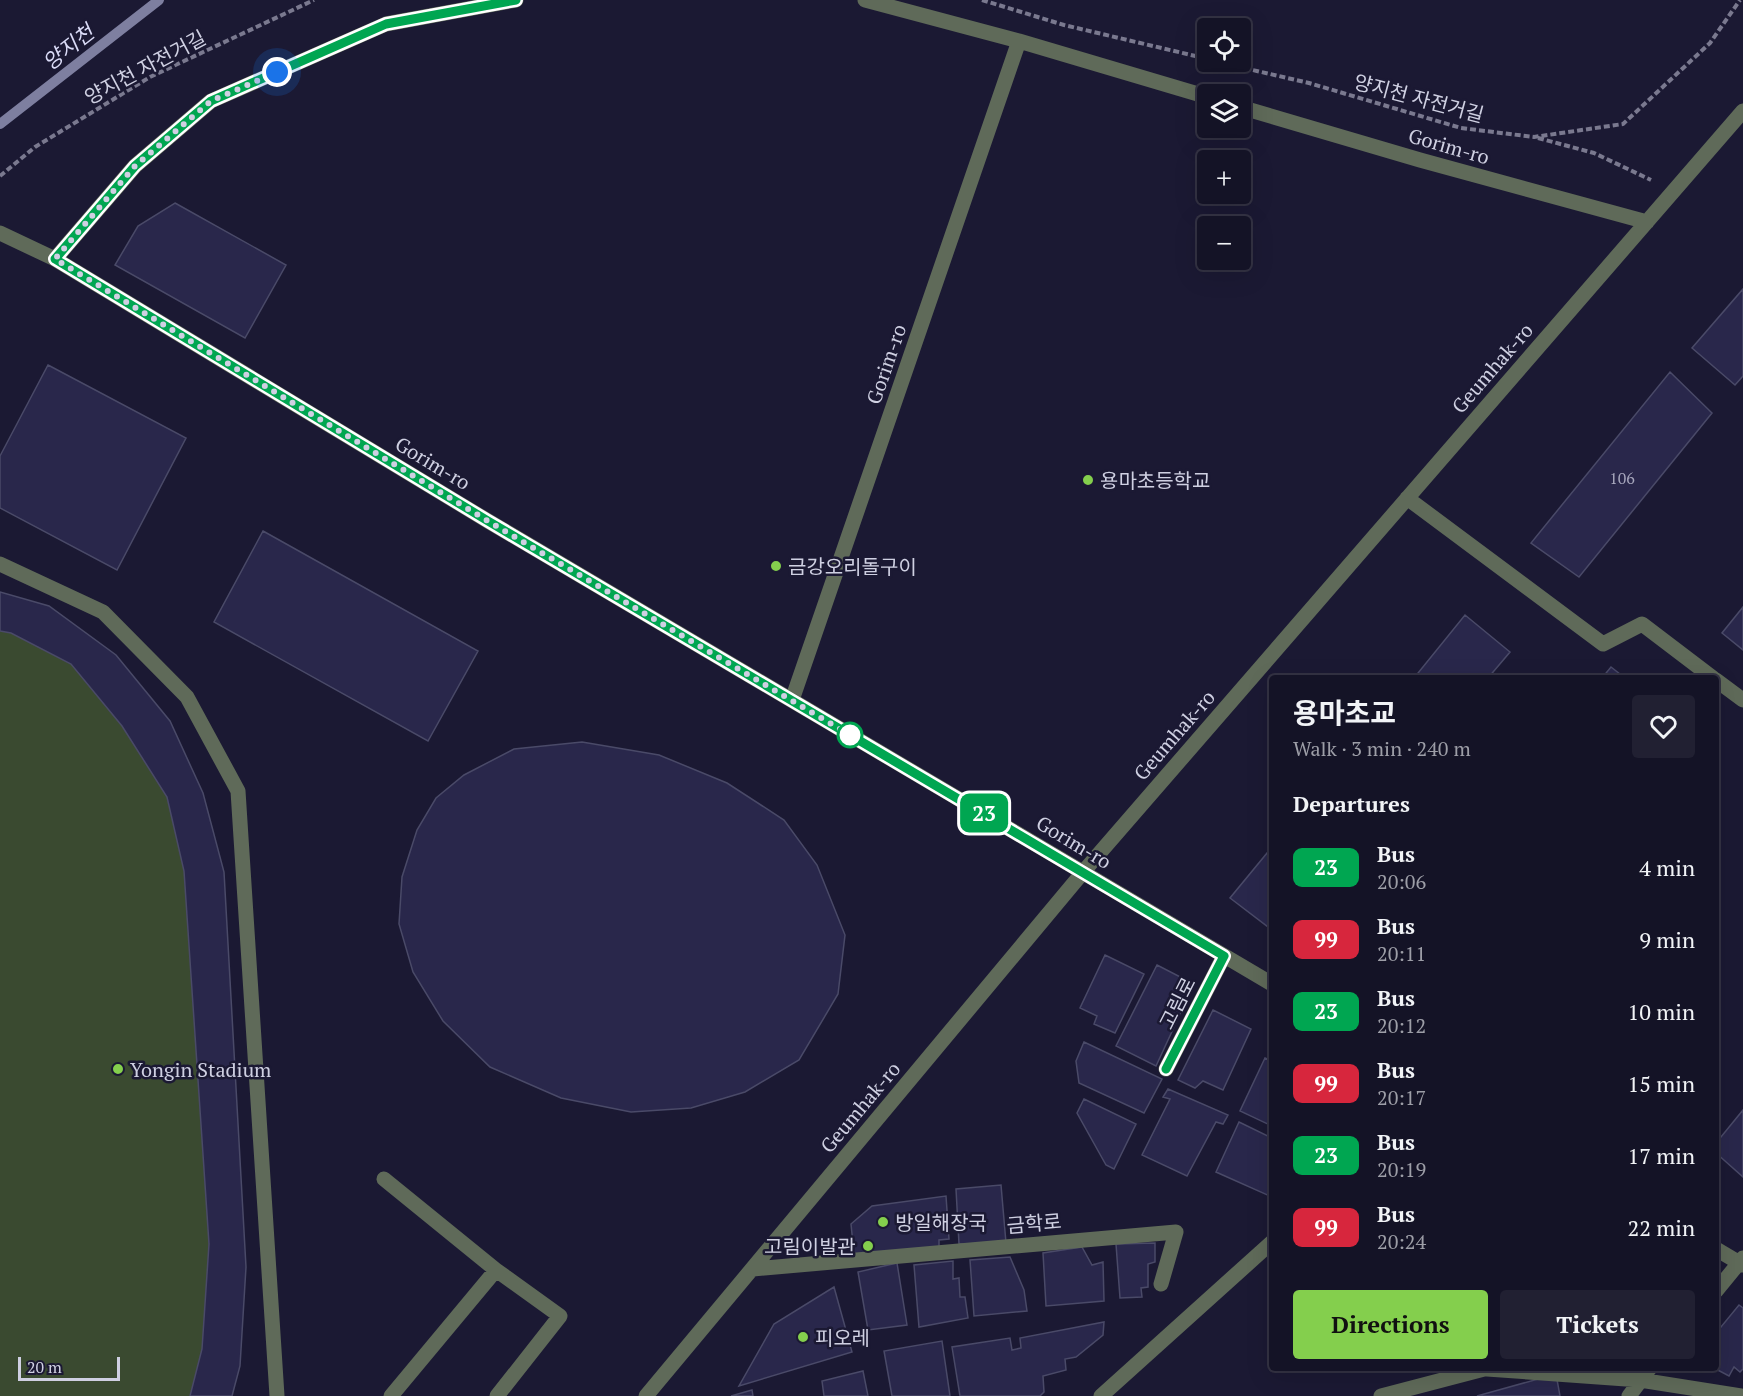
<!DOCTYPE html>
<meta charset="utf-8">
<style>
body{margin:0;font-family:"PT Serif","Noto Sans KR",serif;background:#212032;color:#f1f3f6;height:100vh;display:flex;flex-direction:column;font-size:22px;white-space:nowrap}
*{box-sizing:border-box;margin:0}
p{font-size:20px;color:#9d9ea7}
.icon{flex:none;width:33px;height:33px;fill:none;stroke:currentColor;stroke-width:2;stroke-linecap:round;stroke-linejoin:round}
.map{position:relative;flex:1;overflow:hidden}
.panel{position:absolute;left:1269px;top:675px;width:450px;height:696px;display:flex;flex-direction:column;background:#141326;border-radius:6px;box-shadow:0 6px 24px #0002,0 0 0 2px #333243}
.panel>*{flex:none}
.badge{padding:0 12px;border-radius:9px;font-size:21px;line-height:39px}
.buttons{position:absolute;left:1197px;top:18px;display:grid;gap:12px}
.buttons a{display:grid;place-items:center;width:54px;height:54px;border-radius:6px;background:#141326;box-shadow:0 6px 24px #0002,0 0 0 2px #333243;font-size:30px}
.scale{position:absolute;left:18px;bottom:15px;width:102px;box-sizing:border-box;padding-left:6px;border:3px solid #cfd0e2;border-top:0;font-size:16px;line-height:21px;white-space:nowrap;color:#cfd0e2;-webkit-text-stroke:4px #1b1933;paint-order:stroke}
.you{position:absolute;width:30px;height:30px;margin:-15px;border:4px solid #fff;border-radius:50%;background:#1a73e8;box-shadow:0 0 0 9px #1a73e833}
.map>.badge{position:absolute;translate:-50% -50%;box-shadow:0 0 0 3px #fff}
h2{padding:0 24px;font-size:22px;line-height:54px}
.round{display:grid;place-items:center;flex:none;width:63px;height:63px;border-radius:6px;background:#212032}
.headline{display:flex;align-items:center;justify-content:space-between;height:102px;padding:0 24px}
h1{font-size:28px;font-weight:700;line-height:45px}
.button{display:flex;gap:12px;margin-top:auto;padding:12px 24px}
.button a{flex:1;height:69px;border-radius:6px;background:#84cf4d;color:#111;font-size:24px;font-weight:700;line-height:69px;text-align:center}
.button a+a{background:#212032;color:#f1f3f6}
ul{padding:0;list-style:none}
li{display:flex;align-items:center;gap:18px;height:72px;padding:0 24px}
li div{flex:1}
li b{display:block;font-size:22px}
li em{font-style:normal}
li .badge{min-width:66px;font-weight:700;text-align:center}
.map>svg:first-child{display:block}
.green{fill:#3a4a30}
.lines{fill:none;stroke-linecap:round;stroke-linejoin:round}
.stream{stroke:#7e7fa0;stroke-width:10}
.building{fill:#29274b;stroke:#4a4a68;stroke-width:1.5}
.path{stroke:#7a798f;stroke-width:4;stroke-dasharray:6 3;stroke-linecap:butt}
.minor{stroke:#5f6a59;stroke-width:15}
.line-casing{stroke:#fff;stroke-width:14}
.line{stroke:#00a651;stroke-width:9}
.walk{stroke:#cfd0e2;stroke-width:6;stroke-dasharray:0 10.8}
.poi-dot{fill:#84cf4d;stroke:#1b1933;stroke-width:2}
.stop-dot{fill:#fff;stroke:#00a651;stroke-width:3}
.labels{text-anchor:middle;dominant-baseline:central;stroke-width:5;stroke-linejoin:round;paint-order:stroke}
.number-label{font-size:16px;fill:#a6a6bc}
.street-label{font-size:20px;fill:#cfd0e2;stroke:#1b1933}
.poi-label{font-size:20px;fill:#cfd0e2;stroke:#1b1933;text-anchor:start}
.water-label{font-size:21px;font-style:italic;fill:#dadbf7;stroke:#1b1933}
</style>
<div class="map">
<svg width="1743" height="1396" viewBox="0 0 1743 1396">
<rect width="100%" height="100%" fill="#1b1933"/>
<!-- green -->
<path class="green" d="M0,592L49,606L116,655L170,721L203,793L224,872L246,1267L240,1366L232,1396H0Z"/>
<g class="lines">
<!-- stream -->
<path class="stream" d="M0,124L159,0"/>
</g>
<!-- building -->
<path class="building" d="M175,203L286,265L245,338L115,265L138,226Z
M1743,289V376L1735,385L1692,348Z
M48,365L186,438L117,570L0,508V456Z
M1670,372L1712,413L1579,577L1531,543Z
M263,531L478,651L428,741L214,622Z
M0,592L49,606L116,655L170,721L203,793L224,872L246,1267L240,1366L232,1396H190L202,1349L209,1244L184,871L167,797L122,726L71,664L11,633L0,631Z
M1743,607V650L1722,633Z
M1465,615L1510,652L1488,678H1414Z
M1611,667L1625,678H1602Z
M582,742L659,755L727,783L784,820L817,865L845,935L838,994L799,1060L745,1092L691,1108L631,1112L561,1098L490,1067L443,1021L413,972L399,924L402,877L417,830L436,798L464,775L514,749Z
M1272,847V930L1230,898Z
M1105,955L1144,974L1115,1033L1094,1024L1097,1016L1080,1008Z
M1157,965L1194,984L1156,1066L1116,1046Z
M1213,1010L1251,1029L1223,1090L1203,1081L1195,1088L1178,1080Z
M1084,1042L1162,1079L1144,1113L1079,1083L1076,1061Z
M1265,1058L1272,1061V1126L1240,1111Z
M1168,1089L1228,1115L1223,1124L1216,1122L1187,1176L1142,1155L1170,1099L1163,1097Z
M1084,1099L1136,1124L1114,1169L1106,1165L1077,1113Z
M1743,1110V1177L1716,1153V1143Z
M1239,1122L1272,1138V1197L1216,1172Z
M1001,1185L1006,1243L959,1244L956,1189Z
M946,1196L949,1239L939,1240V1248L854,1254L851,1224L872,1206Z
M1155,1243V1262L1148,1264V1287L1141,1288L1142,1297L1120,1298L1116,1244Z
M1082,1247L1092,1265L1103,1262L1104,1301L1046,1306L1043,1253Z
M1010,1257L1024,1290L1027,1311L974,1316L970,1260Z
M953,1261V1279L959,1278L960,1297H965L968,1318L919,1327L914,1265Z
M897,1263L907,1325L868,1330L858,1272Z
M834,1287L852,1352L739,1386L774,1324Z
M1739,1305L1743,1308V1369L1740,1372L1734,1367L1729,1376L1714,1368H1716V1333Z
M1104,1322L1103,1335L1076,1357L1065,1359L1066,1370L1043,1376L1044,1392L1040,1396H960L952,1347L1010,1338L1012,1350L1021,1348L1020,1338Z
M942,1341L950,1396H892L884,1351Z
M863,1371L868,1396H824L822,1381Z
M1556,1374L1560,1396H1477Z
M752,1390L753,1396H731Z"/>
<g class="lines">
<!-- path -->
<path class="path" d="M982,0L1064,25L1208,59
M1218,62L1309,83L1461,128L1534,137L1623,124L1710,43L1740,0
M1538,138L1594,153L1651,180
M0,176L35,147L150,77L314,0"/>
<!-- minor -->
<path class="minor" d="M865,0L1019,41
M1240,107L1420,160L1647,222
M0,233L55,259L488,521L1272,984
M55,259L135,166L211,101L386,24L516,0
M1407,498L1603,644L1642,624L1713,678
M0,564L103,612L187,697L238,791L277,1396
M1716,680L1743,700
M792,700L1019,41L1208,97
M1166,1069L1224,956
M384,1179L496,1270L560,1316L497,1396
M1716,1249L1743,1265
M753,1269L1176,1232L1161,1284
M1716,1291L1743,1258
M1487,1369L1640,1380L1741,1396
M391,1396L496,1270
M646,1396L1084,871L1743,111
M1101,1396L1272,1242
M1381,1396L1488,1368
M1629,1396L1650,1368"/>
</g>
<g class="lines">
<defs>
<path id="line" d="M516,0L386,24L211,101L135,166L55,259L488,521L1224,956L1166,1069"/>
</defs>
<!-- line casing -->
<use href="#line" class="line-casing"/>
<!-- line -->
<use href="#line" class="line"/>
<!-- walk -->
<path class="walk" d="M277,72L211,101L135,166L55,259L488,521L850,735"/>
</g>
<!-- markers -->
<g class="poi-dot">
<circle cx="1088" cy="480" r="6"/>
<circle cx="776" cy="566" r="6"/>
<circle cx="118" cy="1069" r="6"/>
<circle cx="883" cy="1222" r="6"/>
<circle cx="868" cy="1246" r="6"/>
<circle cx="803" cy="1337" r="6"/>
</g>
<circle class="stop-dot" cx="850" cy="735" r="12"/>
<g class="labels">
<!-- number labels -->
<g class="number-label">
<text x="1622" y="478">106</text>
</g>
<!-- street labels -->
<g class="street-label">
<text transform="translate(145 67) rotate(-28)">양지천 자전거길</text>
<text transform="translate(1419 98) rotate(15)">양지천 자전거길</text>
<text transform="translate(1449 146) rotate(16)">Gorim-ro</text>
<text transform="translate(886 364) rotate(-71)">Gorim-ro</text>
<text transform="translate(1492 368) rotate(-49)">Geumhak-ro</text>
<text transform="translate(433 463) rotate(31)">Gorim-ro</text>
<text transform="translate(1174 735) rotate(-49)">Geumhak-ro</text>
<text transform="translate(1074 842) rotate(31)">Gorim-ro</text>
<text transform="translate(1177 1003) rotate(-63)">고림로</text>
<text transform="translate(860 1107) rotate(-50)">Geumhak-ro</text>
<text transform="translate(1034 1223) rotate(-5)">금학로</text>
</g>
<!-- poi labels -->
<g class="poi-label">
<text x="1100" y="480">용마초등학교</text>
<text x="788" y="566">금강오리돌구이</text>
<text x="130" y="1069">Yongin Stadium</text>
<text x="895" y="1222">방일해장국</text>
<text x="856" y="1246" text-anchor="end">고림이발관</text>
<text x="815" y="1337">피오레</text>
</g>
<!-- water labels -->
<g class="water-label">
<text transform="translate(68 47) rotate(-38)">양지천</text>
</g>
</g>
</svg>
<div class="buttons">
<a><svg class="icon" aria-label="locate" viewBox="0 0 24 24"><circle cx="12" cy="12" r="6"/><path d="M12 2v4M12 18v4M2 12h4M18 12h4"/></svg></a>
<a><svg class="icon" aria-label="layers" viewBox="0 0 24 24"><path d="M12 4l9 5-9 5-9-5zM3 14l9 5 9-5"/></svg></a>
<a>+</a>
<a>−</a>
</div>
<div class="scale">20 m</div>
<div class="you" style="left:277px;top:72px"></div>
<b class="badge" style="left:984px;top:813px;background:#00a651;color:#fff">23</b>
<section class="panel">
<div class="headline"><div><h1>용마초교</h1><p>Walk · 3 min · 240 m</p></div><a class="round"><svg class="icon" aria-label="heart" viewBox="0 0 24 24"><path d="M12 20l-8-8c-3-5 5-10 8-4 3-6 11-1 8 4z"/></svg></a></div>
<h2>Departures</h2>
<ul>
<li><span class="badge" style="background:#00a651;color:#fff">23</span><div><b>Bus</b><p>20:06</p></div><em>4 min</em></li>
<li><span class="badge" style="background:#d7263d;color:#fff">99</span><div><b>Bus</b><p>20:11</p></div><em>9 min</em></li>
<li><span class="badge" style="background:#00a651;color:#fff">23</span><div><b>Bus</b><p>20:12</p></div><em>10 min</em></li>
<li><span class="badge" style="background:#d7263d;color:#fff">99</span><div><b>Bus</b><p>20:17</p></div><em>15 min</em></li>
<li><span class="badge" style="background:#00a651;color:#fff">23</span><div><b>Bus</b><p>20:19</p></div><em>17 min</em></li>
<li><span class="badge" style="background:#d7263d;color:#fff">99</span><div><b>Bus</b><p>20:24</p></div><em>22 min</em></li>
</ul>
<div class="button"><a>Directions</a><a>Tickets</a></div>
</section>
</div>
